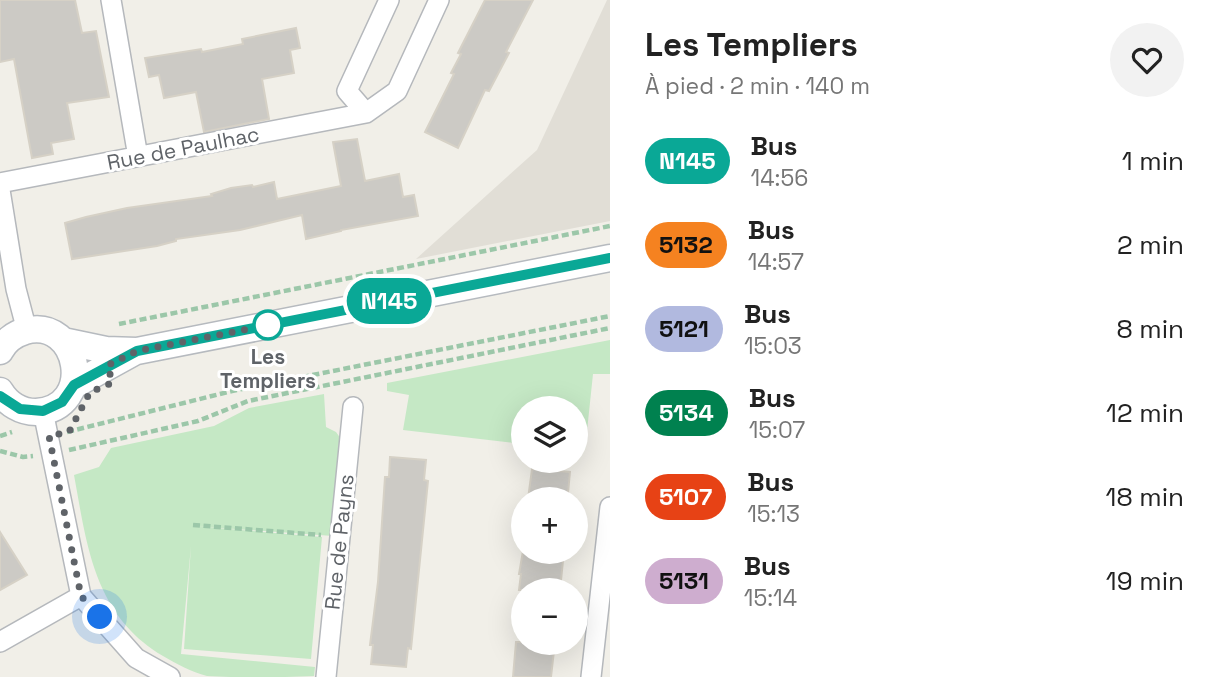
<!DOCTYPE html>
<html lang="fr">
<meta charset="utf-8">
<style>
body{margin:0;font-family:"Space Grotesk",sans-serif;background:#f2f2f2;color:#222;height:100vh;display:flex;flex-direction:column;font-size:26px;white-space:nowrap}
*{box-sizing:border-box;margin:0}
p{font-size:23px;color:#767676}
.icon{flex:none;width:38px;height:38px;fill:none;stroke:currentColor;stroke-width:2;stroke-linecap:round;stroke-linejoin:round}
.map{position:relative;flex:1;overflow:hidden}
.side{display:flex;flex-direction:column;background:#fff;width:609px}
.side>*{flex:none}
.badge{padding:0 14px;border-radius:23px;font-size:24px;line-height:46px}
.tools{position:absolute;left:511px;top:396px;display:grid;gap:14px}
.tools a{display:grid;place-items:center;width:77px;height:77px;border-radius:50%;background:#fff;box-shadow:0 7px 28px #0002;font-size:35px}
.you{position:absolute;width:35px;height:35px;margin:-18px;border:5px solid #fff;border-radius:50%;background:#1a73e8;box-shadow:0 0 0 10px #1a73e833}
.map>.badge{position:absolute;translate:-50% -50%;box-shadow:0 0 0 4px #fff}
.round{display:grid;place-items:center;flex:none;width:74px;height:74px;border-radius:37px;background:#f2f2f2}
.summary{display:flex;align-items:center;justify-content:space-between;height:119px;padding:0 35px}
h1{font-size:33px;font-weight:700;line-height:52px}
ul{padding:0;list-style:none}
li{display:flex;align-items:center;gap:21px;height:84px;padding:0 35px}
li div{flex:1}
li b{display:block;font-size:26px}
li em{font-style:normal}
li .badge{min-width:77px;font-weight:700;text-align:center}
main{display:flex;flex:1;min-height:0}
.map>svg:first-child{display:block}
.education{fill:#e1ded6}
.green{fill:#c5e8c5}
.building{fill:#cccac5;stroke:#d6d1c6;stroke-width:2}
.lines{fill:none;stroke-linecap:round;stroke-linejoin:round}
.street-casing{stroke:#b5b8bc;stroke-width:22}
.secondary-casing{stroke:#b6babf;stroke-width:29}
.path{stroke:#9cc7a9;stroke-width:4.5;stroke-dasharray:7 3.5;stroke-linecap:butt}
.street{stroke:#fff;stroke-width:19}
.secondary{stroke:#fff;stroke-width:26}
.line-casing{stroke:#fff;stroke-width:16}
.line{stroke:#0aa896;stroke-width:10}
.walk{stroke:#5f6368;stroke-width:7;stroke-dasharray:0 12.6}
.stop-dot{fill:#fff;stroke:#0aa896;stroke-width:3.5}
.labels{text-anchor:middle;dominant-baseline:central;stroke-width:6;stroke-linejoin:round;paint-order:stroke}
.street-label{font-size:21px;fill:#5f6368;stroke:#fff}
.stop-label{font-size:21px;font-weight:bold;fill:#5f6368;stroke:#fff}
</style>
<main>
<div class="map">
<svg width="610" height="677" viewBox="0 0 610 677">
<rect width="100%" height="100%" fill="#f1efe8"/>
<!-- education -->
<path class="education" d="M607,0H610V221L416,259L537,150Z"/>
<!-- green -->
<path class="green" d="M610,340V374H593L585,450L576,449V408H523V444L403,430L409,395L387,391V383Z
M324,394L326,427L336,432L341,439L333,536L193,526L322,537L311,659L184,649L191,546L181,654L315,667L314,676C296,677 274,677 255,677C240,677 221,677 207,676C191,672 177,664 163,656C94,615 87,546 74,475L99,467L111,448L214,426L249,408Z"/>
<!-- building -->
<path class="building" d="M0,0H75L82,33L96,31L109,97L67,103L74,139L51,143L53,154L32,158L14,59L0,62Z
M485,0H533L506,52L509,53L489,91L485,90L458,148L425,132L454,74L451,73L461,54L458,53Z
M296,28L300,48L290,50L294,73L262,79L269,119L204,132L196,92L164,98L159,75L149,77L145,58L201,49L202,52L243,44L242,39Z
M357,139L365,181L399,174L403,197L414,195L418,216L341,230V231L306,239L302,215L240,230L176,239V241L157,246L72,259L65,223L86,217L127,208L212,196L211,194L231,188L252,185L253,187L274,182L277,199L341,186L333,142Z
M390,457L426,460L424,480L428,481L411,649L408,648L406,667L371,664L373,645H370L378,582L385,477H389Z
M532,469L570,472L568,493H566L565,499H528Z
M0,532L27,575L0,590Z
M523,551H564L560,590H519L521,574H519Z
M516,642H555L551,677H513Z"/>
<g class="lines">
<defs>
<path id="street" d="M111,0L138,157
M366,113L347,91L389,0
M0,183L366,113L397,91L439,0
M0,190L16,289L27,331
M43,411L81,596L136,658L170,677
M0,642L81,596
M326,677L353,407
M591,677L610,507"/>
<path id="secondary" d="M63,341L106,350L137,351L610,258
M0,351C5,341 15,334 25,331C80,316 97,409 36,412C21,412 8,404 0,391
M74,385L134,352"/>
</defs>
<!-- street casing -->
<use href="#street" class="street-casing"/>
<!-- secondary casing -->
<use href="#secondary" class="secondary-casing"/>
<!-- path -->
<path class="path" d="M119,324L610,226
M67,432L232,391L610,316
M0,436L12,432
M69,450L198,421L248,401L610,328
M0,451L23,457L33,456
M193,525L321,535"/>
<!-- street -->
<use href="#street" class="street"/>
<!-- secondary -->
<use href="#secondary" class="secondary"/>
</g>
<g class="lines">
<defs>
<path id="line" d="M0,396L20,409L43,411L62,402L74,385L137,351L610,258"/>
</defs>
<!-- line casing -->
<use href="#line" class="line-casing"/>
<!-- line -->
<use href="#line" class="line"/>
<!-- walk -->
<path class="walk" d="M100,617L81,596L49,436L69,432L90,392L112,383L108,365L137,351L279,323L268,325"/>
</g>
<!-- markers -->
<circle class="stop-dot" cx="268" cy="325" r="14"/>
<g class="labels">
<!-- street labels -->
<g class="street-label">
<text transform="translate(183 148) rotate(-11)">Rue de Paulhac</text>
<text transform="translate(339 542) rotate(-84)">Rue de Payns</text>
</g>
<!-- stop labels -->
<g class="stop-label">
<text x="268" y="356">Les<tspan x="268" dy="24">Templiers</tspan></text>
</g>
</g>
</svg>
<div class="tools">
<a><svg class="icon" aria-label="layers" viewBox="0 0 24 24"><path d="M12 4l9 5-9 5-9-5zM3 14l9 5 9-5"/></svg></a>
<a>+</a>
<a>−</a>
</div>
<div class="you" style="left:100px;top:617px"></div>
<b class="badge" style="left:389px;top:301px;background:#0aa896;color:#fff">N145</b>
</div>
<section class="side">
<div class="summary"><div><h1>Les Templiers</h1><p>À pied · 2 min · 140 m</p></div><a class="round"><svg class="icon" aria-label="heart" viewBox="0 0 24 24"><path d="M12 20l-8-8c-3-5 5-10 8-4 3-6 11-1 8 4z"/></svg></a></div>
<ul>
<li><span class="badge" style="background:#0aa896;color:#fff">N145</span><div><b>Bus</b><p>14:56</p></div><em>1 min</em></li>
<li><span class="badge" style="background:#f58220;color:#111">5132</span><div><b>Bus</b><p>14:57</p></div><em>2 min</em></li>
<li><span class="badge" style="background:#b1b9df;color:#111">5121</span><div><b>Bus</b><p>15:03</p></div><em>8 min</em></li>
<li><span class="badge" style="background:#00814f;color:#fff">5134</span><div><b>Bus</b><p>15:07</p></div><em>12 min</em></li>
<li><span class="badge" style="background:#e74215;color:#fff">5107</span><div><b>Bus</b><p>15:13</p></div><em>18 min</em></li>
<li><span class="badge" style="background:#ceadcf;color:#111">5131</span><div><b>Bus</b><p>15:14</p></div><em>19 min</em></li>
</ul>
</section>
</main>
